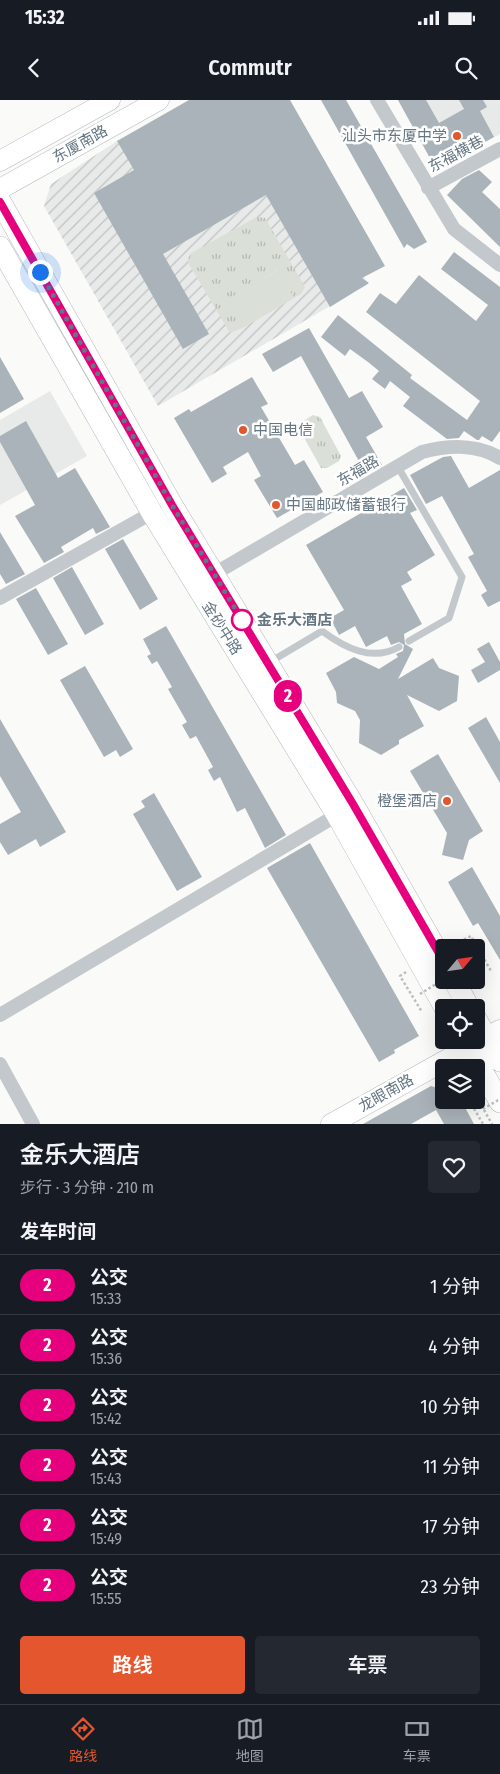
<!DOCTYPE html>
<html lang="zh">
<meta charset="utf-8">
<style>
body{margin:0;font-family:"Fira Sans Condensed","Noto Sans SC",sans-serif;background:#242831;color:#f1f3f6;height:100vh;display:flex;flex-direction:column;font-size:19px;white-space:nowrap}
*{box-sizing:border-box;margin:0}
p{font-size:16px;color:#9ea1a6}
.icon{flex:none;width:28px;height:28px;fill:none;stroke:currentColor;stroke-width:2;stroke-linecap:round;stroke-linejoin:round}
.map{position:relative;height:1024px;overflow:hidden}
.sheet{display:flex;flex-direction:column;background:#171b24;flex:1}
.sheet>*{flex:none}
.badge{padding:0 10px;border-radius:16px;font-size:18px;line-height:32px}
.needle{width:32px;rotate:61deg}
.fabs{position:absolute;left:435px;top:839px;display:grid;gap:10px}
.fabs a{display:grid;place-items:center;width:50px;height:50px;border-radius:5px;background:#171b24;box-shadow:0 5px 20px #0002;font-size:25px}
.you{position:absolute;width:25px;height:25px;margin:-12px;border:4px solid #fff;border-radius:50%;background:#1a73e8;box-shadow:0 0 0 8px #1a73e833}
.map>.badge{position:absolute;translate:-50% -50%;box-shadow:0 0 0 2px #fff}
h2{padding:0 20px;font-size:19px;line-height:45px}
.round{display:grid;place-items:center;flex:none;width:52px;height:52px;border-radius:5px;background:#242831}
.summary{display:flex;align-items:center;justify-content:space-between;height:85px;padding:0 20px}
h1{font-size:24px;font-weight:600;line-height:38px}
.primary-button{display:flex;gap:10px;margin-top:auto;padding:10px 20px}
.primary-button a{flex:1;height:58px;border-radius:5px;background:#e4572e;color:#fff;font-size:20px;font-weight:600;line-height:58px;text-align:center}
.primary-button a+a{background:#242831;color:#f1f3f6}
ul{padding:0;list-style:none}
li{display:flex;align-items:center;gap:15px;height:60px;padding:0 20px;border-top:1px solid #363941}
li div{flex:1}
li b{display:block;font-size:19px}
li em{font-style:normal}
li .badge{min-width:55px;font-weight:700;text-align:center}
.status{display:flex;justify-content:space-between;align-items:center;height:35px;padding:0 25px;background:#171b24;direction:ltr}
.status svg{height:14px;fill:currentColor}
header{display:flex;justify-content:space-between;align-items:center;height:65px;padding:0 20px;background:#171b24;font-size:22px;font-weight:600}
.tabs{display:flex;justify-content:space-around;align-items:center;height:70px;border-top:1px solid #363941;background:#171b24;font-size:14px;color:#9ea1a6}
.tabs a{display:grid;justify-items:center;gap:2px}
.tabs .on{color:#e4572e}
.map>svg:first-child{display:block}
.built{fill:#e8e9e9}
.industrial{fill:url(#industrial-furrows)}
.grass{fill:url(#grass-tufts)}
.garden{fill:#dadfd7}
.building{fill:#aab3b9}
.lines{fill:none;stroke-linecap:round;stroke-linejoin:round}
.secondary-casing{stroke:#b3babf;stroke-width:21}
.primary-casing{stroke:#b5babe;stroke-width:22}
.path{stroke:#bbbfc2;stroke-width:2.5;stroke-dasharray:2.5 2.5;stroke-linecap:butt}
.lane{stroke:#c3c8cc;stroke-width:7}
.street{stroke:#c3c8cc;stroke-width:14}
.secondary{stroke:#fff;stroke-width:20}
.primary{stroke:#fff;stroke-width:21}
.path-bridge{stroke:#bbbfc2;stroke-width:2.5;stroke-dasharray:2.5 2.5;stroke-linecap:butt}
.line-casing{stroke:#fff;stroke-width:11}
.line{stroke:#e6007e;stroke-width:8}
.walk{stroke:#657683;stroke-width:5;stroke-dasharray:0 9}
.poi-dot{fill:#e4572e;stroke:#fff;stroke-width:2}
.stop-dot{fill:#fff;stroke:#e6007e;stroke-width:2.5}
.labels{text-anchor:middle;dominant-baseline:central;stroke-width:5;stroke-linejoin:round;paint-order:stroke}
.poi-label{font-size:15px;fill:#657683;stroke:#fff;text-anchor:end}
.street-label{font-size:15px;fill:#657683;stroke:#fff}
.stop-label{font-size:15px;font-weight:bold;fill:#657683;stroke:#fff;text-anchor:start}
</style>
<div class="status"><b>15:32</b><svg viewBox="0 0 49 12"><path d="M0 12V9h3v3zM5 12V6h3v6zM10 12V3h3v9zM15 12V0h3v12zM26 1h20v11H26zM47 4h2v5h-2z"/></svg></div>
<header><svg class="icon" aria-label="back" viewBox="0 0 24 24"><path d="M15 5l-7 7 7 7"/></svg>Commutr<svg class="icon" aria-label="search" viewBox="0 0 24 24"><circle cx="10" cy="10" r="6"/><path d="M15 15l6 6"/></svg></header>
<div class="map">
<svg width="500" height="1024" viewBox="0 0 500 1024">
<defs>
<pattern id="industrial-furrows" width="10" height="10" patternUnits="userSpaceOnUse" patternTransform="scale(1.25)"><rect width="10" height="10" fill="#e8e9e9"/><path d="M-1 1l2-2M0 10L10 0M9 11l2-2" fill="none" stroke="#c0c1c2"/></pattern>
<pattern id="grass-tufts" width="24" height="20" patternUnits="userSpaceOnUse" patternTransform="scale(1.25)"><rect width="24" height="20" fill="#dadfd7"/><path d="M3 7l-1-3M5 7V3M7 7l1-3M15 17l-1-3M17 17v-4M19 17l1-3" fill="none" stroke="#b4b9b4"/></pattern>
</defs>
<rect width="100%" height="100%" fill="#fafaf8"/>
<!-- built -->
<path class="built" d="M398,0H500V34L436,69Z
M50,291L87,356L0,405V320Z"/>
<!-- industrial -->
<path class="industrial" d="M262,0L368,184L158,306L44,106L51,84L117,41Z"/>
<!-- grass -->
<path class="grass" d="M257,117L265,118L305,187L301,194L294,198L277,170L229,199L245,227L230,233L187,161L191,153Z
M313,315L320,317L341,356L339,361L327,368H321L298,327L300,323Z"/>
<!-- garden -->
<path class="garden" d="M278,170L294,198L245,227L228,199Z"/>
<!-- building -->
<path class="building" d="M189,0H290L385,166L362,178L369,183L330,207L266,95L163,154L209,234L183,249L94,93L134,70L117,41Z
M321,0H346L427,142L414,149L407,144L404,148Z
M398,0H426L439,23L464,9L459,0H483L487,7L480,11L494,37L436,69Z
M479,70L492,82L482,92L500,109V147L447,95L462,79Z
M454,152L500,187V331L492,342L482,336L479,340H477L464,331L459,338L447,339L403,306L410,297L390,281L385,289L372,279L379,271L368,262L350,249L345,256L321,237L338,215L412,275L410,278L467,320L480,301L366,212L380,193L396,204L419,175L476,221L488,205L441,169Z
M309,228L349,298L362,291L383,327L366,337L382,365L366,374L301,256L273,272L262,254Z
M0,257L24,299L0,313Z
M252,277L268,304L261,307L295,365L304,360L323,392L277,418L254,380L261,376L248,352L223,367L227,374L212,383L174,318L189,309L191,312Z
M26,321L58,378L75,368L110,427L96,434L93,428L61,447L64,452L44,463L15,416L35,405L0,342V336Z
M451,356L469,388L500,370V501L488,507L481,495L487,491L468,457L474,454L442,396L426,404L410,375L443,357Z
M404,388L417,410L410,413L435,455L407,472L412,480L401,486L422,524L404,534L405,544L413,549L398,579L433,558L439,568L459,576L457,601L439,611L407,595L424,626L399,640V644L381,655L359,643L360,620L355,611L337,603L336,592L326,573L354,557L379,569L398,557L396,554L403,551L404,545L399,542L391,545L387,536L366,547L355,526L339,535L330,518L344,510L306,445Z
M0,432L25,474L6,484L0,474Z
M123,439L158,499L140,510L105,449Z
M72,467L104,524L85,535L53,478Z
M36,488L68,544L48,555L16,499Z
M166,526L286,735L265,748L245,708L237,712L220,677L214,681L208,670L213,667L196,636L190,639L182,625L187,622L168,589L172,587L157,561L152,564L147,556L151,554L143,539Z
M489,542L500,562V570L478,583L471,570L485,562L477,549Z
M85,566L133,649L120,657L116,650L104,657L60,580Z
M486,617L500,642V683L468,628Z
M0,619L66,732L40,747L36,739L8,755L0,742V724L21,712L0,676Z
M438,654L483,731L469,740L463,760L442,755L447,733L410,671Z
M154,693L202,777L177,791L133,714L145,707L141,701Z
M310,743L419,936L394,950L395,953L379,962L267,768Z
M472,767L500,816V860L478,823L473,826L448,782Z
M431,986L444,990V1000H461L474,1024H444L436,1010L411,1024H363Z"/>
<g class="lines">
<defs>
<path id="secondary" d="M0,61L110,0
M0,89L159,0
M331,1024L500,930"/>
<path id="primary" d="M0,101L172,405L353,704L444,863
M0,147L152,413L337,715L445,908
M454,880L469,908
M476,919L500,961
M464,940L500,1002"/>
</defs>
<!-- secondary casing -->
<use href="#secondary" class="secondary-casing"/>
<!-- primary casing -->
<use href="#primary" class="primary-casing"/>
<!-- path -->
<path class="path" d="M467,848L463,840L471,836L491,871
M406,872L400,876L422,912
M469,1000L483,1024
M484,1010L492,1024"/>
<!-- lane -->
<path class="lane" d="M398,367L462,477L449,518L409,541
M270,562L322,531C345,548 372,562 399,547"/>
<!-- street -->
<path class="street" d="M377,0L454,129L500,165
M428,88L500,49
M214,474L422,352C448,345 475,343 500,358
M0,498L152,413
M0,915L337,715
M0,964L33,1024"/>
<!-- secondary -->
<use href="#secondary" class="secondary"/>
<!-- primary -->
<use href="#primary" class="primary"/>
<!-- path-bridge -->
<path class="path-bridge" d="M420,894L444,879
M483,1009L500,999"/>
</g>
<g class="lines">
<defs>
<path id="line" d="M0,102L172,405L353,704L444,862"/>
</defs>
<!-- line casing -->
<use href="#line" class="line-casing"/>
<!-- line -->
<use href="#line" class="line"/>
<!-- walk -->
<path class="walk" d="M40,172L172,405L242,520"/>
</g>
<!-- markers -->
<g class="poi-dot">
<circle cx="457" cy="36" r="5"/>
<circle cx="243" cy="330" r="5"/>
<circle cx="276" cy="405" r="5"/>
<circle cx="447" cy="701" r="5"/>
</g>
<circle class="stop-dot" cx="242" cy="520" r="10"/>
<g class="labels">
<!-- poi labels -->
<g class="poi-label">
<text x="447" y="36">汕头市东厦中学</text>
<text x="253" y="330" text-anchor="start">中国电信</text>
<text x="286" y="405" text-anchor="start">中国邮政储蓄银行</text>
<text x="437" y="701">橙堡酒店</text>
</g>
<!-- street labels -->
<g class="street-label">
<text transform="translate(80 44) rotate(-29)">东厦南路</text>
<text transform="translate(456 54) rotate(-28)">东福横巷</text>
<text transform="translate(358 371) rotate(-30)">东福路</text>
<text transform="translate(222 528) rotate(58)">金砂中路</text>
<text transform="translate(386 993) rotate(-29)">龙眼南路</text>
</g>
<!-- stop labels -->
<g class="stop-label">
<text x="257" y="520">金乐大酒店</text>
</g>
</g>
</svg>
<div class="fabs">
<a><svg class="needle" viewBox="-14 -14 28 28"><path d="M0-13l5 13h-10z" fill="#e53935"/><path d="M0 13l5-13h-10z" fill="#9ea1a6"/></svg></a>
<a><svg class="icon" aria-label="locate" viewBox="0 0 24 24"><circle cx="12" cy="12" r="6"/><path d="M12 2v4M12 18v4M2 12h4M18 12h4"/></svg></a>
<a><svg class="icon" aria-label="layers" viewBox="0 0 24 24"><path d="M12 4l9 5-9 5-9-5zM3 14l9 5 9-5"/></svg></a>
</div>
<div class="you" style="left:40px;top:172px"></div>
<b class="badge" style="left:288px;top:596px;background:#e6007e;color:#fff">2</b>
</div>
<section class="sheet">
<div class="summary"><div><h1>金乐大酒店</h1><p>步行 · 3 分钟 · 210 m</p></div><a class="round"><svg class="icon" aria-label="heart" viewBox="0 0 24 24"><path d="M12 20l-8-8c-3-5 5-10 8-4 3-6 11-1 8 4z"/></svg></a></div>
<h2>发车时间</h2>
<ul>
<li><span class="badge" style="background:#e6007e;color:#fff">2</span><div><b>公交</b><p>15:33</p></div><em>1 分钟</em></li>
<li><span class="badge" style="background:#e6007e;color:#fff">2</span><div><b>公交</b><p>15:36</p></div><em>4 分钟</em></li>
<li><span class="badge" style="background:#e6007e;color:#fff">2</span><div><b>公交</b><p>15:42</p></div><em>10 分钟</em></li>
<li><span class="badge" style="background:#e6007e;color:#fff">2</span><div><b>公交</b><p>15:43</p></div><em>11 分钟</em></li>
<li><span class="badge" style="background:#e6007e;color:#fff">2</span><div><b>公交</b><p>15:49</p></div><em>17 分钟</em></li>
<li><span class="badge" style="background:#e6007e;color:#fff">2</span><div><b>公交</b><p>15:55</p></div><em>23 分钟</em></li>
</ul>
<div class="primary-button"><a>路线</a><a>车票</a></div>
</section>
<nav class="tabs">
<a class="on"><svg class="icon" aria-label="directions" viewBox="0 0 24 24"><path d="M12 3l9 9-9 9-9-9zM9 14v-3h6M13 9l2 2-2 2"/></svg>路线</a>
<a><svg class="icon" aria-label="map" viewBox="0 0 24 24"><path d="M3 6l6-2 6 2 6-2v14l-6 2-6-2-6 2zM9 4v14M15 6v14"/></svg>地图</a>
<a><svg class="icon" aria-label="tickets" viewBox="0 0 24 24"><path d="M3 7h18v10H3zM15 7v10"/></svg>车票</a>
</nav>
